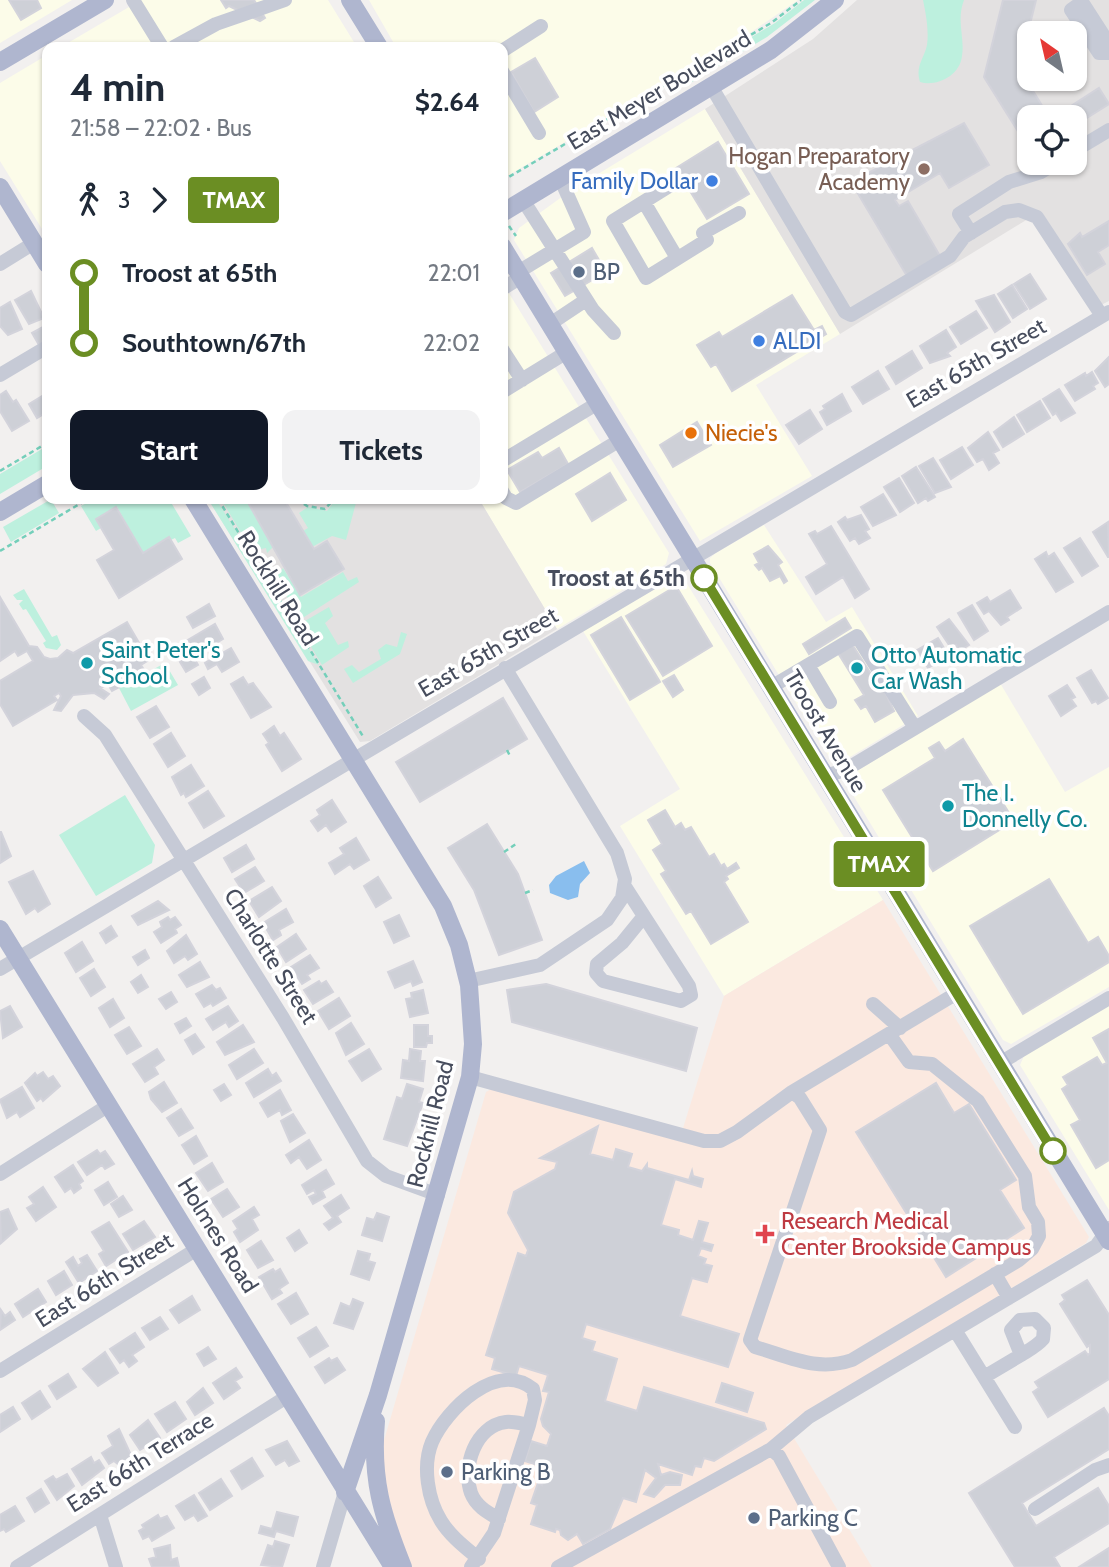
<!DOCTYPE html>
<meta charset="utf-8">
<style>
body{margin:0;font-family:Cabin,sans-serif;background:#f2f2f3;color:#1f2937;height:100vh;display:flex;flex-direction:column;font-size:26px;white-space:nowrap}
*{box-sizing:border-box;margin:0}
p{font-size:23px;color:#747a83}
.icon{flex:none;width:38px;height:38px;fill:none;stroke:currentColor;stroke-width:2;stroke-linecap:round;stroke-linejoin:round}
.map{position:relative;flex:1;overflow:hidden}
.details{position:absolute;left:42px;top:42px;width:466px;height:462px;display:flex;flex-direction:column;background:#fff;border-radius:14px;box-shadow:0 2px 5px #0004}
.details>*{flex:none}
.badge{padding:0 14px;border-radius:5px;font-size:24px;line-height:46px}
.needle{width:46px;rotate:326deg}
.controls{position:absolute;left:1017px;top:21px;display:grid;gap:14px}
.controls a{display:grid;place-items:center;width:70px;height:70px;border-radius:14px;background:#fff;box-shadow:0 2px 5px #0004;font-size:35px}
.map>.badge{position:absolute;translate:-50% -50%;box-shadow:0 0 0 4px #fff}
.legs{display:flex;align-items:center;gap:10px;height:77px;padding:0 28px;font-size:23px}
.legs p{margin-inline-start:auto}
.summary{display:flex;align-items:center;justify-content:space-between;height:119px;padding:0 28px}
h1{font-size:38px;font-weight:700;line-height:52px}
.action{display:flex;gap:14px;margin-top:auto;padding:14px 28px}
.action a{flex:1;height:80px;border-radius:14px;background:#111827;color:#fff;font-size:28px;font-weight:700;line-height:80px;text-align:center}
.action a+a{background:#f2f2f3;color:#1f2937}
ul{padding:0 28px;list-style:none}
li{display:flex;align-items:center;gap:24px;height:70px;font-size:26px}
li i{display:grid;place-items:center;width:10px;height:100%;margin:0 9px;background:currentColor}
li i::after{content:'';width:18px;height:18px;margin:-9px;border:5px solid;border-radius:50%;background:#fff}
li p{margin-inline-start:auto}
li:first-child i{background:linear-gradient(#0000 50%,currentColor 0)}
li:last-child i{background:linear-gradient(currentColor 50%,#0000 0)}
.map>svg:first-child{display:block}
.commercial{fill:#fcfce9}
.education{fill:#e3e1e1;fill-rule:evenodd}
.medical{fill:#fbe9e0}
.green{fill:#bdf0de}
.water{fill:#89beee}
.building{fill:#ced0d7;stroke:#d3d3db;stroke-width:2}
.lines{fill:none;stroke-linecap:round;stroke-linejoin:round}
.path{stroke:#74cfba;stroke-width:2.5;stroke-dasharray:5 3.5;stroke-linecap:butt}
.minor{stroke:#c6cad6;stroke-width:14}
.major{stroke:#afb6cf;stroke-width:18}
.line-1-casing{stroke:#fff;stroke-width:16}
.line-1{stroke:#6b8e23;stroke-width:10}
.education-dot{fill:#8d6e63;stroke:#fff;stroke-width:2.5}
.shop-dot{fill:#3f7fe0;stroke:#fff;stroke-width:2.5}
.service-dot{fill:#5c6f8a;stroke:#fff;stroke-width:2.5}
.food-dot{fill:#e8710a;stroke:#fff;stroke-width:2.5}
.stop-1-dot{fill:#fff;stroke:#6b8e23;stroke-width:3.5}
.culture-dot{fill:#0f9aa8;stroke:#fff;stroke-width:2.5}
.health-dot{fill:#e0444e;stroke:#fff;stroke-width:2.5}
.labels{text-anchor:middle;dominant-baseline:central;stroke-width:7;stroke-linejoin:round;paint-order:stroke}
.street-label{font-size:23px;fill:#474d5d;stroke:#fff}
.education-label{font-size:23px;fill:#785e54;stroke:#fff;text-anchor:end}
.shop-label{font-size:23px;fill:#366cbe;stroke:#fff;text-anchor:end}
.service-label{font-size:23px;fill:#4e5e75;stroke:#fff;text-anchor:start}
.food-label{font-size:23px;fill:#c56008;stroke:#fff;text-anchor:start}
.stop-label{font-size:23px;font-weight:bold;fill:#474d5d;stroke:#fff;text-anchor:end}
.culture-label{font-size:23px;fill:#0d838f;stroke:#fff;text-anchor:start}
.health-label{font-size:23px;fill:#be3a42;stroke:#fff;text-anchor:start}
</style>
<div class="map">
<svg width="1109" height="1567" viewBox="0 0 1109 1567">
<rect width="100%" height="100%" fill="#f2f0ef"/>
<!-- commercial -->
<path class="commercial" d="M0,0H72L0,43Z
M141,0H328L357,47H61Z
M369,0H798L747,35L502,179V47H396Z
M47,55V237L0,161V83Z
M705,109L840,334L756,385L812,476L700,541L514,240L519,228L570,191Z
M502,282L669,553L666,564L557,629L479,499H502Z
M764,525L826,622L852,607L918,716L840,763L830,758L710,563V558L716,553Z
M677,576L684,579L883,900L724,996L620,826L680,789L583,631Z
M1000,683L1065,792L1109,767V987L1011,1044L1003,1040L845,782L849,776Z
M1109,1005V1210L1020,1065L1024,1056Z"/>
<!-- education -->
<path class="education" d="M857,0H1109V301L1101,305L1041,211L840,334L705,109L813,39ZM1029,33H1074V79H1029ZM1029,117H1074V163H1029Z
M208,499H479L557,629L370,741L360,742Z"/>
<!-- medical -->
<path class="medical" d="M883,900L1089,1237L1086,1243L786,1425L872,1567H412L394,1529L380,1454L486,1092L493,1088L679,1141L724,996Z"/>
<!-- green -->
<path class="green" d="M804,0H815L767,37L687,85L684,77L775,23Z
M923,0H964C956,21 965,37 962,56C960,76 936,87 920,82C915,66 924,59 927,45C929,31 926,14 923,0Z
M47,446V466L0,494V474Z
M94,499H169L191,536L178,543L175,538L143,553L117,507L96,519L101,528L96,531L81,506Z
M208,499H216L319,665L308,661Z
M221,499H245L274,546L267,553L266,548L252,551Z
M336,499H357L346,540L332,536L312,547L303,531L308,528L299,513L308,507L327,511Z
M48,501L53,503L59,513L11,542L3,527Z
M283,568L301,597L343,572L348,581L357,577L359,582L301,619L275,578Z
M24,589L52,637L57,635L61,645L57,650L46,648L43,643L46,641L26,609L23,610L19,604L23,600H17L13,595Z
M329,607L333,616L325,623L338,645L348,641L349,647L322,665L298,625Z
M401,632L407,634L400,654L353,683L344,669L352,665L359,672L381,659L378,650L386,644L397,647Z
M165,663L178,685L131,711L119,688Z
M125,795L155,845L152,863L96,896L59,835Z"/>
<!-- water -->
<path class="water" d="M584,861L590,873L580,884L578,897L568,900L550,893L549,885L556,876Z"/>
<!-- building -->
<path class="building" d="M9,0H37L41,8L21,20Z
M221,0H254L265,18L260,21L229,6L226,8Z
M1003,0H1036L1019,68L1049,117H1029V149L984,77Z
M535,58L558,97L534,112L511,72Z
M1099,88L1109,104L1074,126V117H1054Z
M964,123L989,165L949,188L940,173L895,200L899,206L908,201L940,256L907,276L851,182Z
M718,142L749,194L707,219L676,168Z
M1109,221V245L1098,252L1105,264L1087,275L1068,244L1080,233L1082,237Z
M592,248L606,272L565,296L551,273Z
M1030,274L1046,299L1030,309L1014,284Z
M1012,285L1027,309L1013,318L998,294Z
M31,291L44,318L29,324L15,300Z
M792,295L814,330L822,326L826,334L732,391L716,364L711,367L697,345L719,332L722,337Z
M994,295L1010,322L995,332L976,301Z
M10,302L22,329L8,335L0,326V308Z
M976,311L987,328L961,344L950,327Z
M43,327L47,340L39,345L32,333Z
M946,330L956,347L947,353L950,356L930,363L920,346Z
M912,351L922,368L896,384L886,367Z
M1109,357V384L1105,387L1095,371Z
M878,371L889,389L863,404L852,387Z
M1092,372L1098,383L1093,386L1095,389L1075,401L1065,385L1085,373L1086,376Z
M1059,389L1075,413L1061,421L1056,413L1053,415L1043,399Z
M6,391L13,402L16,400L29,421L12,431L0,411V395Z
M47,393V412L37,418L29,404Z
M842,394L851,411L827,425L820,412L825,409L823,406Z
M1040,401L1050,418L1027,432L1017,415Z
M810,410L822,429L799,444L786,425Z
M1014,417L1024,434L1003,447L994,432Z
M697,422L711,445L673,467L660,445Z
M988,432L999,450L993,453L999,463L989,470L983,459L977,462L968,448Z
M962,447L973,465L951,479L940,460Z
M559,448L568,464L520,492L507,470L538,452L542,458Z
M933,458L951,487L935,493L919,466Z
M916,467L935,497L928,501L926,498L918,503L902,476Z
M610,473L626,500L592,521L576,494Z
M899,478L914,503L900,512L884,487Z
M883,494L896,515L873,526L861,507Z
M246,499H284L314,549L327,541L344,569L300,595Z
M116,507L143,553L169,537L182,559L119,598L97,560L114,550L96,519Z
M861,515L869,529L865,531L870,538L859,544L855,538L850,541L838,522L845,517L847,520Z
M1108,522L1109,557H1108L1093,532Z
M831,526L869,589L855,598L843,577L816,594L806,577L827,564L809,534L815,531L817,534Z
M1080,538L1098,566L1082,576L1064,548Z
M768,546L782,562L778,565L787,581L784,583L780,576L770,581L762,568L759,570L755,565L759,563L754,554Z
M1046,552L1048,557L1054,553L1073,582L1056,592L1035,559Z
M676,586L712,646L663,676L626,616Z
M1010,590L1021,608L1007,617L1009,620L1001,625L989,611L984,614L977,603L987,597L990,602Z
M0,597L29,646L37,647L44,657L50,659L58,658L67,650L73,653L127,622L149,660L141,665L146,673L112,691L108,684L100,688L109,694L104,699L94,693L73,695L61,711L54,710L61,696L59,693L54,696L57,700L13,726L0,704V681L33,661L27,651L18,656L15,651L0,661Z
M209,604L215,616L193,628L187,617Z
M972,605L988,631L974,640L958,613Z
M621,617L660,682L630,700L591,635Z
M845,618L851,628L809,654L803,644Z
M949,619L969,645L959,651L956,645L951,648L937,627Z
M215,624L223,639L195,656L186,641Z
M938,638L944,648L941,650L943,654L936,658L938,662L928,668L917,650Z
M852,644L878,685L881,683L894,711L875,722L866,706L861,709L855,700L864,695L838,653Z
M231,648L239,662L222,672L217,664L208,669L205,663Z
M192,654L198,665L186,672L180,662Z
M1091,670L1108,698L1098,704L1096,701L1092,703L1077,678Z
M674,675L683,690L673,697L663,681Z
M204,677L210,688L199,695L192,684Z
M243,677L248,685L253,683L271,707L251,718L231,684Z
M1067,685L1075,697L1071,699L1076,706L1061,716L1049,696Z
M503,698L527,739L420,802L396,762Z
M156,706L169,727L150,738L137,717Z
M274,726L280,736L284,733L301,759L282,771L266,745L269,743L263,734Z
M171,733L185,756L168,767L154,744Z
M963,739L1014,821L933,871L883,790L935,758L929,748L939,742L945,751Z
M191,765L204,786L186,797L184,793L181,795L172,777Z
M208,791L224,816L204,828L189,803Z
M332,800L346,822L331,832L326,825L318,831L311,821L320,815L317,810Z
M665,810L675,827L681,823L685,830L691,827L709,857L714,854L721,866L724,864L727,869L736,863L739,868L726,876L728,879L724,882L748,922L711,944L691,911L686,914L661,874L666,871L653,850L662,844L648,820Z
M487,824L518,874L542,940L499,955L474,890L448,848Z
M1,832L11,856L0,863V832Z
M356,838L369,860L354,869L350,864L335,874L329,863L344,854L340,848Z
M246,845L254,859L232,872L224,858Z
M255,867L264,881L244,893L235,879Z
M33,871L50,904L38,912L35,908L26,914L9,882Z
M378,877L391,898L376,907L364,886Z
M1049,879L1088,943L1098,937L1109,956V962L1023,1014L970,926Z
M272,887L281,901L259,917L249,901Z
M158,901L169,910L138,925L132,916Z
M286,909L293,922L279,930L281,935L273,940L263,923Z
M399,915L409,936L394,943L384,922Z
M168,917L170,920L175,917L181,925L175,929L177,933L161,943L154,932L162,927L160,922Z
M111,926L117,936L106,943L100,933Z
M296,934L306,949L286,962L277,947Z
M186,935L197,954L188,960L185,956L174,963L167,951Z
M82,942L93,961L76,972L65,953Z
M145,950L149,958L138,965L133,957Z
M310,955L319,968L307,975L310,979L302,984L291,967Z
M413,961L422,982L413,986L411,981L395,988L388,972Z
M200,962L209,977L187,987L179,975Z
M94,969L105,987L91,996L80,978Z
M141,975L148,987L138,993L131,982Z
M319,981L321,984L326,981L333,992L313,1004L304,990Z
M546,984L697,1028L686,1071L512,1022L507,990Z
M212,985L216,990L220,988L226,998L213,1006L211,1003L204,1007L196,994Z
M423,990L428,1013L410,1017L406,999L412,998L411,993Z
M171,992L177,1002L166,1009L159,999Z
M339,998L350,1016L329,1029L318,1011Z
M113,999L124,1018L110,1027L99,1008Z
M10,1006L22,1027L3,1038L0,1011Z
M228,1006L238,1021L229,1027L226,1022L213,1030L206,1019Z
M186,1018L191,1026L180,1033L175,1024Z
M351,1023L364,1044L346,1055L336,1033Z
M243,1025L254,1042L225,1055L217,1042Z
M414,1025H428V1036H432V1043H427L426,1047H414Z
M129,1027L141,1046L127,1054L115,1035Z
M1109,1029V1160L1096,1168L1071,1125L1080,1120L1062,1089L1068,1085L1063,1077L1097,1057L1102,1065L1107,1063L1093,1038Z
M195,1034L204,1047L193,1054L185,1040Z
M157,1049L164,1060L154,1067L158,1074L145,1082L133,1064Z
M254,1049L263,1063L237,1079L229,1065Z
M369,1049L381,1069L362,1081L349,1061Z
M410,1049L421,1051L420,1061H425L423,1081L401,1078L403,1060L409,1061Z
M268,1069L272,1076L276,1073L281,1081L254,1097L246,1083Z
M43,1072L48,1079L53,1076L60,1086L43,1101L41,1098L37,1101L25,1083L35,1073L37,1076Z
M164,1082L177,1103L162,1112L151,1099L149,1092Z
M936,1083L954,1113L969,1104L1016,1180L1000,1190L1024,1228L946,1277L856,1132Z
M224,1084L231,1095L221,1101L214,1090Z
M407,1084L423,1089L419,1102L423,1103L407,1146L384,1139L397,1097L402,1099Z
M22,1087L34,1108L20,1117L17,1112L7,1118L0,1100Z
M280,1090L291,1110L282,1115L280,1110L268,1117L260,1103Z
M181,1109L193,1128L179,1136L167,1118Z
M293,1114L305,1133L290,1142L281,1121Z
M598,1126L590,1154L613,1160L616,1149L632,1154L628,1167L642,1171L647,1164V1168L689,1180L692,1171L693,1176L703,1179L701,1187L675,1179L661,1225L679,1230L678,1235L693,1240L699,1221L708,1223L702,1242L713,1245L711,1251L701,1248L698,1256L706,1259L704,1264L712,1266L707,1282L692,1278L680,1316L739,1334L728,1367L586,1324L582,1338L595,1342L592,1351L617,1359L605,1401L637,1411L644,1387L764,1423L766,1429L714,1461L704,1458L701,1467L695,1466L692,1475L658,1464L661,1475L670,1472L682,1475L680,1485H665L654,1497L644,1494L656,1478L645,1470L636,1502L623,1498L610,1529L583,1544L577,1534L568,1540L561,1535L560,1530L556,1529L555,1532L531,1524L537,1505L531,1503L538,1483L542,1485L547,1468L525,1461L531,1441L547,1446L551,1434L543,1426L541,1419L549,1392L543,1391L548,1375L519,1366L516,1376L492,1369L495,1358L486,1355L518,1253L526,1256L528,1250L508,1213L514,1192L555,1169L557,1162L540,1158Z
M196,1136L207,1156L194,1164L182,1145Z
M309,1140L321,1160L307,1169L299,1157L291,1163L286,1155Z
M97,1150L100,1154L105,1151L114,1164L105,1169L102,1165L87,1175L78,1162Z
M212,1163L223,1182L208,1191L196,1173Z
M73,1165L83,1181L79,1184L81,1188L74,1193L71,1188L65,1192L55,1177Z
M326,1170L334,1184L322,1191L325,1197L313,1204L309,1197L316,1194L314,1190L307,1194L302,1185Z
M108,1182L117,1197L104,1205L95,1190Z
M43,1187L56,1207L36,1221L27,1208L34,1204L29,1197Z
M227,1189L239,1207L223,1217L211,1199Z
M341,1195L349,1208L337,1216L341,1222L329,1230L324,1224L333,1218L324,1206Z
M123,1196L132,1210L119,1217L111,1204Z
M254,1207L259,1215L252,1219L258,1230L240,1242L234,1232L238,1229L233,1221Z
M8,1209L17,1229L1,1243L0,1212Z
M377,1213L389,1217L382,1241L362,1235L367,1218L374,1220Z
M144,1221L155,1237L133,1250L123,1234Z
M109,1222L128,1252L106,1266L99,1254L104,1251L92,1232Z
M299,1230L307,1243L295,1251L287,1238Z
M261,1241L273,1260L258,1268L247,1250Z
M358,1251L370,1254L368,1261L375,1263L369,1280L351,1274Z
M87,1255L97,1271L79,1283L66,1262L73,1257L78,1266L82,1263L80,1259Z
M273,1269L275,1272L280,1269L288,1283L279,1289L282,1293L272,1299L259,1277Z
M64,1271L72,1285L56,1295L48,1281Z
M1087,1280L1109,1315V1379L1048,1417L1033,1392L1039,1388L1035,1382L1085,1351L1088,1355L1090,1353V1345L1087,1347L1060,1304L1065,1300L1062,1295Z
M38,1289L46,1302L23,1317L15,1304Z
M296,1293L308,1314L291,1324L278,1304Z
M192,1296L200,1310L179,1323L170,1310Z
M353,1299L363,1303L353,1329L334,1323L341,1303L350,1307Z
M1,1310L5,1316L10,1312L15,1320L0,1330Z
M160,1317L168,1329L150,1340L142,1328Z
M316,1327L328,1346L310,1357L298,1338Z
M135,1333L144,1347L132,1355L137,1361L129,1367L124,1360L120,1363L110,1349Z
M208,1347L216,1359L204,1366L197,1354Z
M105,1352L118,1373L98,1386L83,1369Z
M329,1358L331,1361L337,1358L345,1370L325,1383L315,1367Z
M236,1368L242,1377L235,1381L240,1388L224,1399L213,1383Z
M68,1374L76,1387L57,1399L49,1386Z
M722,1383L753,1393L747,1412L716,1402Z
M203,1388L213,1403L195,1415L187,1402Z
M40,1391L50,1407L32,1419L22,1403Z
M175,1402L186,1419L167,1432L155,1414Z
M13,1407L20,1419L0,1432V1415Z
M1104,1408L1109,1416V1449L1022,1503L1036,1526L1098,1488L1109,1506V1523L1054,1557L1060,1567H1015L969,1493Z
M148,1420L160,1438L140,1450L130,1435Z
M119,1429L132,1457L119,1465L114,1461L109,1464L102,1453L113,1446L108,1436Z
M287,1441L299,1461L289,1466L285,1460L276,1465L266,1450Z
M91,1457L94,1463L99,1460L104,1468L82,1485L72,1469Z
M252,1458L263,1476L242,1489L231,1471Z
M67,1474L74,1486L57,1500L45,1481L53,1476L56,1480Z
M221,1479L232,1496L210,1510L199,1493Z
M41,1489L49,1503L35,1512L27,1498Z
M194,1495L207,1516L198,1521L194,1515L185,1520L176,1506Z
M15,1506L24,1521L6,1532L4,1529L0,1531V1515Z
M277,1512L298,1517L293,1536L276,1531L274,1537L259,1533L261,1526L272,1529Z
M158,1515L160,1519L167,1516L174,1528L152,1541L149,1536L143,1539L139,1531L144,1528L142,1525Z
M275,1541L289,1545L282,1567L261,1565L268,1545L273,1547Z
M170,1545L171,1560L177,1558L179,1567H152L149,1559L156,1557L154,1549Z
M1109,1548V1567H1079Z"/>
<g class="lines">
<!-- path -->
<path class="path" d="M502,181L771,23L801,0
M509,226L516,236
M0,471L47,443
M218,499L364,738
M297,499L307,506L325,509L334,499
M0,551L88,499
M507,750L510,756
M504,852L516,844
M525,893L533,890"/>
<!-- minor -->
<path class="minor" d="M133,0L162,47
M1109,44L1082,2L1071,10L1099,53H1109
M174,47L216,24L285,0
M502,51L541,26
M502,71L539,133
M711,86L845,312L851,315L950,256L964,237L1005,212L1019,210L1037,217L1102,316
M1074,151L1109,130
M674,183L613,221L646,278L707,240
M523,200L593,310L614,333
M644,202L677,258
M703,233L739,213
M971,233L959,214L1009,182L1041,172L1056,163
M0,264L34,243
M518,272L584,232L560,178
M502,289L521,277
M550,324L586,300
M502,349L522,380
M0,375L47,347
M502,392L567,352
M502,461L598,403
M502,491L506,498L516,503L620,440
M808,665L830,702
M771,687L857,636L915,728
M84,716L105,735L283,1018L367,1161L386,1176L438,1195
M825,776L845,770L1109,612
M624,885L689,986L691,995L681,1001L603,981L596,973L597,964L622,943L644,916
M0,969L1109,312
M468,981L540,965L607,920L622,898L625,879L617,853L505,668
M873,1004L900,1028
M1000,1063L1109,998
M470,1077L704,1141H720L737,1132L792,1092L957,993
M792,1092L800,1098L820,1130L750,1340L755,1347C790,1357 817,1372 852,1360L1019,1260L1032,1249L1039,1236L1038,1222L1029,1207L1025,1176L978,1101L932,1064L909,1062L889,1034
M0,1174L109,1105
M995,1274L1009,1298
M955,1330L1015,1427
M0,1371L197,1249
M984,1377L1021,1355C1029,1350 1037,1346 1043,1339L1044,1328L1035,1319L1020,1320L1011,1330L1021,1355
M771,1449L809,1417L1096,1246L1109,1228
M1035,1509L1095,1470L1109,1465
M100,1515L116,1567
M479,1559C466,1548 451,1537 441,1521C428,1500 422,1466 432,1442C446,1410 497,1359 533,1389L535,1400L529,1425C522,1424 513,1421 506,1422C475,1426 462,1467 471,1493C476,1506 487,1512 499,1519
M17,1567L288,1396
M323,1567L345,1492
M471,1567L494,1533L529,1425
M558,1567L771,1449L779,1456L839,1567"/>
<!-- major -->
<path class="major" d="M350,0L379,47
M0,62L105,0
M0,187L47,264
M502,213L771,50L835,0
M502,246L1109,1241
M193,499L443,906L459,945L469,985L473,1044L470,1077L378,1395L345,1492
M0,512L47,484
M0,929L393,1567
M376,1421C371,1479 382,1515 403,1567"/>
</g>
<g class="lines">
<defs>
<path id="line-1" d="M704,578L1053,1151"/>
</defs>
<!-- line-1 casing -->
<use href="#line-1" class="line-1-casing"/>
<!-- line-1 -->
<use href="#line-1" class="line-1"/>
</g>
<!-- markers -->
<circle class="education-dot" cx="924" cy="169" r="7"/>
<g class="shop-dot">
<circle cx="712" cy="181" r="7"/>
<circle cx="759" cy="341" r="7"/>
</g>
<g class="service-dot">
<circle cx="579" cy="272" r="7"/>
<circle cx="447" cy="1472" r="7"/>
<circle cx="754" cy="1518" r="7"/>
</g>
<circle class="food-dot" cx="691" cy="433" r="7"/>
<g class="stop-1-dot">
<circle cx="704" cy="578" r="12"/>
<circle cx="1053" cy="1151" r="12"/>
</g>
<g class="culture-dot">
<circle cx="87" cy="663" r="7"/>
<circle cx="857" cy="668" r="7"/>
<circle cx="948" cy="806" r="7"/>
</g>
<path class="health-dot" d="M761.5 1223.5h7v7h7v7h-7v7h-7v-7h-7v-7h7z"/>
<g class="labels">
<!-- street labels -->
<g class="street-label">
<text transform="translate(659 90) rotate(-31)">East Meyer Boulevard</text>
<text transform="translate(976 363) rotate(-30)">East 65th Street</text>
<text transform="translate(278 588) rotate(58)">Rockhill Road</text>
<text transform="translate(488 652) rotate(-30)">East 65th Street</text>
<text transform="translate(826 731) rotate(59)">Troost Avenue</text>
<text transform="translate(271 956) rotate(58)">Charlotte Street</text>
<text transform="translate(430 1124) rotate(-76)">Rockhill Road</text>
<text transform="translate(218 1235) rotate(58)">Holmes Road</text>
<text transform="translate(104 1280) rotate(-32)">East 66th Street</text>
<text transform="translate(140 1462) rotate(-32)">East 66th Terrace</text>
</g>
<!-- education labels -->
<g class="education-label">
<text x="910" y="156">Hogan Preparatory<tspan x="910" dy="26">Academy</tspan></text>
</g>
<!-- shop labels -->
<g class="shop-label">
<text x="698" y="181">Family Dollar</text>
<text x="773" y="341" text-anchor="start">ALDI</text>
</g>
<!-- service labels -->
<g class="service-label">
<text x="593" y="272">BP</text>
<text x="461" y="1472">Parking B</text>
<text x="768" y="1518">Parking C</text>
</g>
<!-- food labels -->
<g class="food-label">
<text x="705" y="433">Niecie's</text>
</g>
<!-- stop labels -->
<g class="stop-label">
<text x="685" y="578">Troost at 65th</text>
</g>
<!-- culture labels -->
<g class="culture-label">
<text x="101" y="650">Saint Peter's<tspan x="101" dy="26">School</tspan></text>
<text x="871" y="655">Otto Automatic<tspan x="871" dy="26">Car Wash</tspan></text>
<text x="962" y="793">The I.<tspan x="962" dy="26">Donnelly Co.</tspan></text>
</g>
<!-- health labels -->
<g class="health-label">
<text x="781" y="1221">Research Medical<tspan x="781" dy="26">Center Brookside Campus</tspan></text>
</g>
</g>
</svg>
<div class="controls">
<a><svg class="needle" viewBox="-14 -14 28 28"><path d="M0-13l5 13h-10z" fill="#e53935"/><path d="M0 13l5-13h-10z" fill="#747a83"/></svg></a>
<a><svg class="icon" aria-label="locate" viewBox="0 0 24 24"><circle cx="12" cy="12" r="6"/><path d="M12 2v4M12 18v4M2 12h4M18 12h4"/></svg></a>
</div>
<b class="badge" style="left:879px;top:864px;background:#6b8e23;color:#fff">TMAX</b>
<section class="details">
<div class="summary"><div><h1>4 min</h1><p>21:58 – 22:02 · Bus</p></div><b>$2.64</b></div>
<div class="legs"><svg class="icon" aria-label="walk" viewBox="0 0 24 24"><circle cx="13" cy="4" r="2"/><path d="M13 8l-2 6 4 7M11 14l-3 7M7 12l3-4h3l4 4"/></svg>3<svg class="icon" aria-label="forward" viewBox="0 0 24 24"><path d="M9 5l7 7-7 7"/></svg><b class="badge" style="background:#6b8e23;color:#fff">TMAX</b></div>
<ul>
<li><i style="color:#6b8e23"></i><b>Troost at 65th</b><p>22:01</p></li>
<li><i style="color:#6b8e23"></i><b>Southtown/67th</b><p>22:02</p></li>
</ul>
<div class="action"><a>Start</a><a>Tickets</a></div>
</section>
</div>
